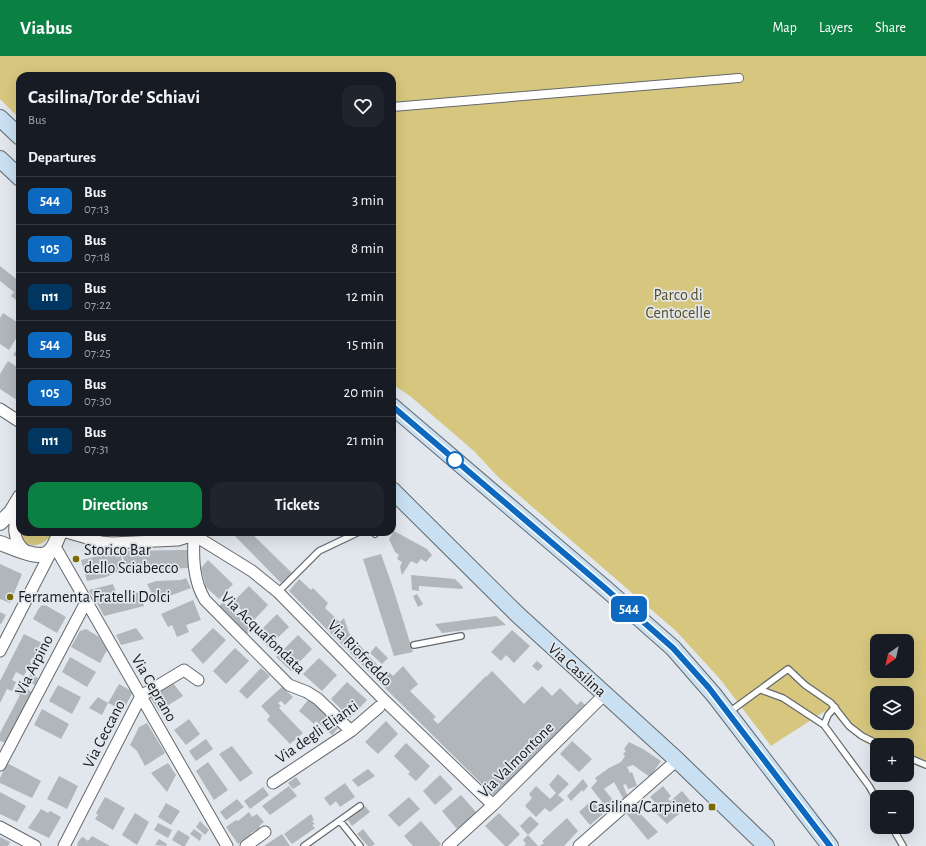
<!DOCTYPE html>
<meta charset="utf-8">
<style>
body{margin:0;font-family:"Alegreya Sans",sans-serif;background:#20242c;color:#f1f3f6;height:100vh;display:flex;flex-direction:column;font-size:15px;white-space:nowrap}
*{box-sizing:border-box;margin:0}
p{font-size:13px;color:#9ea1a6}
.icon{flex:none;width:22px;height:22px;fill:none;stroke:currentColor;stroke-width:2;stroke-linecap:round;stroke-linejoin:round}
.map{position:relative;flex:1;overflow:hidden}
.side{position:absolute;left:16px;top:16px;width:380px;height:464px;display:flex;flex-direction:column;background:#171b24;border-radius:12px;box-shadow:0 4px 16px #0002}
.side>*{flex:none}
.badge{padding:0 8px;border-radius:6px;font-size:14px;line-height:26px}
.needle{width:26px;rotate:214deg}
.controls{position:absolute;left:870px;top:578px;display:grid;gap:8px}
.controls a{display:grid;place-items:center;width:44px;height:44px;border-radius:8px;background:#171b24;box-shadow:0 4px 16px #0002;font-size:20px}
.map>.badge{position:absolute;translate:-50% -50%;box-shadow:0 0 0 2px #fff}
h2{padding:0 12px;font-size:15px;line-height:36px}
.round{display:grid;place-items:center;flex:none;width:42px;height:42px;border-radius:12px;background:#20242c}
.head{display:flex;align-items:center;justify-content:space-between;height:68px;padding:0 12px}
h1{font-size:19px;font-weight:700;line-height:30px}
.button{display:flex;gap:8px;margin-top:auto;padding:8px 12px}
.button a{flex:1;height:46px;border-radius:12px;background:#0b8043;color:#fff;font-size:16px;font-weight:700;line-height:46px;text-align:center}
.button a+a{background:#20242c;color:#f1f3f6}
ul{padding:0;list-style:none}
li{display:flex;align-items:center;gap:12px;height:48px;padding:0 12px;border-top:1px solid #363941}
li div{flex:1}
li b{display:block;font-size:15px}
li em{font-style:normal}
li .badge{min-width:44px;font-weight:700;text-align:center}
header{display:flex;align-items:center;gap:24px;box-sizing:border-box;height:56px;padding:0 20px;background:#0b8043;color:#fff}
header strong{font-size:19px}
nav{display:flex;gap:22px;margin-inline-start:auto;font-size:14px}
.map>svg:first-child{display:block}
.green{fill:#d7c77e;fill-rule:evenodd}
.building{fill:#b0b6ba}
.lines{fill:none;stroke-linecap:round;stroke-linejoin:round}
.service-casing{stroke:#64696d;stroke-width:8}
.pedestrian-casing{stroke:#64696d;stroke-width:10}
.minor-casing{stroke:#64696d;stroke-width:13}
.tertiary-casing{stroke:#64696d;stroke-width:16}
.secondary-casing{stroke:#64696d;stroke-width:18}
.service{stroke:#fff;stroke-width:5.5}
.pedestrian{stroke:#fff;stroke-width:8}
.minor{stroke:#fff;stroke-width:11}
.tertiary{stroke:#fff;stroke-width:14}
.secondary{stroke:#c8e0f2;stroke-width:16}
.line-casing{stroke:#fff;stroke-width:9}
.line{stroke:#0c69bf;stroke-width:6}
.stop-dot{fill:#fff;stroke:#0c69bf;stroke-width:2}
.poi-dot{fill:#7b6900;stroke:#e1e7ec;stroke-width:1.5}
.labels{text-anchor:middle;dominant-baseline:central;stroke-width:3.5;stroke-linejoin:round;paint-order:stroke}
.park-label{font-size:16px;fill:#595027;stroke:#e1e7ec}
.poi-label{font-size:16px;fill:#17191b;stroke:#e1e7ec;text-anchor:start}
.street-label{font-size:16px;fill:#17191b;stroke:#e1e7ec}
</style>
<header>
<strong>Viabus</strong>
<nav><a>Map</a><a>Layers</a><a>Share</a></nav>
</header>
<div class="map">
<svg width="926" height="790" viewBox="0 0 926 790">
<rect width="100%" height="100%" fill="#e1e7ec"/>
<!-- green -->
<path class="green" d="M0,0H926V713L907,706V689H877V693C856,682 849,676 834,658L831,660L825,655L771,690L720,623L676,575L499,422L474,395L410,340L392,328V20H20V63L0,43ZM877,585H907V615H877ZM877,637H907V667H877Z
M20,476H53C45,491 24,496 20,476Z"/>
<!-- building -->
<path class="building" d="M0,210L20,226V247L11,240L14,236L0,225Z
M3,257L20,268V276L9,294L0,288V262Z
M20,289V303L13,299Z
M8,305L20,313V339L17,344L0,333V318Z
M394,475L427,493L432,499L426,506L421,503L417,508L411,505L402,519L400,511L402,506L397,503L399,499L395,496L389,483Z
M102,476H148L147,478L113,480Z
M231,476H250L292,517L281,527Z
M188,494L189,512L147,514L128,513L120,495Z
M120,495L124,513L106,521L87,525L81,504Z
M381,498L393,532L413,596L394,600L363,503Z
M208,504L233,528L219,543L206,531L201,512Z
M0,508L22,518L10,547L0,543Z
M411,519L455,523L463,531L462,533L419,530V535L412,534Z
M186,522L191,532L156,545L147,528L156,525L181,524Z
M299,523L311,534L313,532L328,547L325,552L340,566L344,562L349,577L380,612L373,620L289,535Z
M113,528L117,539L96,546L89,534Z
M249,530L268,549L253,565L233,546Z
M140,536L144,550L104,560L97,547L119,540Z
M417,538L423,548L418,551L413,540Z
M193,544L201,564L186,569L189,576L177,581L172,569L168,571L161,558Z
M223,546L251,573L246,579L218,551Z
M42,549L47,550L66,561L57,577L33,563L39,552Z
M0,556L6,559L1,568H0Z
M277,558L289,571L268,591L256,579Z
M496,560L506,569L442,577L435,568Z
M136,572L144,583L121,589L116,579Z
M213,572L226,584L203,608L191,594Z
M86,573L99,581L107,594L100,607L71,591L80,575Z
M512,574L530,590L514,607L506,599L501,605L491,596Z
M24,578L44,588L39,598L45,601L42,606L32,602L30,606L33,607L29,615L27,613L24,620L16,616L12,624L16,626L12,635L7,633L0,647V625Z
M298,579L312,593L291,615L276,601Z
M376,590L388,602L382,608L370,597Z
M235,592L249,605L226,628L213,615Z
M70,601L96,616L87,631L62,616Z
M319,602L337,619L322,635L303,618Z
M537,605L543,610L538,615L532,610Z
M403,610L418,628L410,635L436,661L433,663L438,668L486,620V621L492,615L524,648L542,630L552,640L560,632L577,649L581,645L585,649L581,653L582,654L495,741L377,624L387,614L393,620Z
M261,612L270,620L247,643L239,635Z
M31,617L38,622L35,629L27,625Z
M347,626L367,644L350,662L331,643Z
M173,627L183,640L159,655L150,641Z
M119,628L133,636L123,654L108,647L102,659L89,652L98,641L108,647Z
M19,629L32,636L6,687L0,685V677L20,639L15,637Z
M58,629L81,641L72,658L49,645Z
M282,631L293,641L285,649L281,645L278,647L281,650L279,652L303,677L290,688L267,664L270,660L261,650Z
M309,643L340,670L332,679L316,665L314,668L299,655Z
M42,653L69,668L61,683L34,669Z
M189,663L200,678L186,689L174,674Z
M386,665L398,678L378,698L365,686Z
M147,667L165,697L145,710L137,695L130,689L139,671Z
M206,683L213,693L196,705L189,695Z
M572,685L592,703L579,716L560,698Z
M629,686L643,693L661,705L650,721L633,709L627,711L630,717L632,716L637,730L628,733L626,728L623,729L628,741L624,744L614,726L604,733L617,749L610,756L591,732L597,725L595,722L609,712L621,706L625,700L623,698L626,695L624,693Z
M406,687L430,710L416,725L408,718L410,716L394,700Z
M232,690L253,717L240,726L219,698Z
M208,706L228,734L214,744L196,715Z
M7,707L41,725L32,742L0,727V722Z
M168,707L176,719L167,736L151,717Z
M368,713L375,720L358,731L352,724Z
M558,718L569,728L558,739L564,744L550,756L545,752L536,761L525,750L532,742L529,738L536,730L550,743L556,737L549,729Z
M440,719L453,733L435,749L423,735Z
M59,720L78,730L67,753L47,743Z
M296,721L301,728L293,733L288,727Z
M583,723L588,730L583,736L582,734L571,745L567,740Z
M345,727L355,741L340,751L336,745L330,750L324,742Z
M289,730L297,740L270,759L262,750Z
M663,730L671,740L668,743L670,745L682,735L692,747L667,768L656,757L663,751L660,748L658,750L650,741Z
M263,731L269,739L250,753L244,745Z
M0,736L26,750L17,766L0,758Z
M461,739L477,757L457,773L442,755Z
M105,741L125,752L113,774L95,763L98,759L96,757Z
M409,741L420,753L399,771L388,759Z
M237,743L244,751L226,764L220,756Z
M592,744L603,758L590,769L579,756Z
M166,747L180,755L171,769L158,761Z
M632,749L658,776L648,784L625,756Z
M365,750L370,756L352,770L348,764Z
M41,753L48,757L50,755L61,761L49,782L28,772Z
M249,756L252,761L257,758L264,766L259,770L260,772L251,777L252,779L238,788L226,771L236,764L238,765Z
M135,757L149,766L137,789L122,779Z
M499,757L520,778L508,790H505L485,770Z
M311,758L314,764L312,765L315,768L312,769L315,772L292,788L284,778Z
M530,760L539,768L528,779L520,770Z
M567,762L578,775L564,790H540L544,787L542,785Z
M200,765L209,774L205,779L196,771Z
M421,765L441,788L439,790H413L404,780Z
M158,767L172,774L168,782L154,774Z
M194,773L202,779L200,785L190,778Z
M363,773L375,788L372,790H368L357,778Z
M178,774L190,781L185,790H182L172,784Z
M282,778L290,790H264Z
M528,779L538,790H524L526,788L523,784Z
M92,780L110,790H77L78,786L81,782L83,781L88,785Z
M0,781L10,786L8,790H0Z
M159,783L167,788L166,790L155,789Z"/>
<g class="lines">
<defs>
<path id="service" d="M373,476L375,478
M278,536L319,495L359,476
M414,589L461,580
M761,634L783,642L824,669L869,730L877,744
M728,657L788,613L805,629L831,647L849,670L862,680L880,689
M824,669L828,659L835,651
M907,701L926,709
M340,765L360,790
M892,771L903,790
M304,790L360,750"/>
<path id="pedestrian" d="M392,51L739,22"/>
<path id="minor" d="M0,353L20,366
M19,447C15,465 9,484 27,496
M66,476L101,486L112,487L178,484L194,479
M189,476L252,515L278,536L385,645L493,749
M194,479C193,502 193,524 205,544L289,629L307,636L318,643L351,675
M54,489L227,790
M0,595L53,492
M0,709L86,546
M273,727L351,675L379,651
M0,771L35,790
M64,790L141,640L184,614L198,624
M246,790L265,776
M448,790L493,749L604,639
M579,790L677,704"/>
<path id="tertiary" d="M0,467L11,456L20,441
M0,487C12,491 39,505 49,496C55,491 57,483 60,476"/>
<path id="secondary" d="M0,62L20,81
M0,103L20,122
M392,350L606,533L673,592L714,639L830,790
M392,434L517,558L677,704L766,790"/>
</defs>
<!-- service casing -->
<use href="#service" class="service-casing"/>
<!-- pedestrian casing -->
<use href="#pedestrian" class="pedestrian-casing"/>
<!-- minor casing -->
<use href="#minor" class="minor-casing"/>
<!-- tertiary casing -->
<use href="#tertiary" class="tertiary-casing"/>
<!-- secondary casing -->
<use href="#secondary" class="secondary-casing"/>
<!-- service -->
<use href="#service" class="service"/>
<!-- pedestrian -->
<use href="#pedestrian" class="pedestrian"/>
<!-- minor -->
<use href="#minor" class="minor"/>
<!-- tertiary -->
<use href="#tertiary" class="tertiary"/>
<!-- secondary -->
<use href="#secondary" class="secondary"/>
</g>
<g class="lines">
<defs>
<path id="line" d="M392,350L606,533L673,592L709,632L830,790"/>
</defs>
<!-- line casing -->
<use href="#line" class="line-casing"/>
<!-- line -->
<use href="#line" class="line"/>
</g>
<!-- markers -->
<circle class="stop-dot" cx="455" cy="404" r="8"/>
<g class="poi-dot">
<circle cx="76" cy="503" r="4"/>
<circle cx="10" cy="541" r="4"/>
<rect x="708" y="747" width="8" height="8" rx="2"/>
</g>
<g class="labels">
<!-- park labels -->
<g class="park-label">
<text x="678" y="239">Parco di<tspan x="678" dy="18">Centocelle</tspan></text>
</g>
<!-- poi labels -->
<g class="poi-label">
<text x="84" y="494">Storico Bar<tspan x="84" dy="18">dello Sciabecco</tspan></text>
<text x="18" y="541">Ferramenta Fratelli Dolci</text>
<text x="704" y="751" text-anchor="end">Casilina/Carpineto</text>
</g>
<!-- street labels -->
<g class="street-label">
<text transform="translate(263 577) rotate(44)">Via Acquafondata</text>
<text transform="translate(360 597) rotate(46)">Via Riofreddo</text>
<text transform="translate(34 609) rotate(-63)">Via Arpino</text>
<text transform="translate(577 614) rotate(42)">Via Casilina</text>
<text transform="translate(154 632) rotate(60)">Via Ceprano</text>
<text transform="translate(317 676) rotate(-35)">Via degli Elianti</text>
<text transform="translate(104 678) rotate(-63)">Via Ceccano</text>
<text transform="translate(516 704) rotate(-45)">Via Valmontone</text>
</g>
</g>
</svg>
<div class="controls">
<a><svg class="needle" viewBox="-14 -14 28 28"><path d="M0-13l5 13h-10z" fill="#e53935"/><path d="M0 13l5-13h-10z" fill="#9ea1a6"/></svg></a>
<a><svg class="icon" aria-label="layers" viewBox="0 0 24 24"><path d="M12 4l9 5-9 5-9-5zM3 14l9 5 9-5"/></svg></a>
<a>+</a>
<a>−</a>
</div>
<b class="badge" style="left:629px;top:553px;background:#0c69bf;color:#fff">544</b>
<section class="side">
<div class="head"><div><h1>Casilina/Tor de' Schiavi</h1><p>Bus</p></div><a class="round"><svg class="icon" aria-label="heart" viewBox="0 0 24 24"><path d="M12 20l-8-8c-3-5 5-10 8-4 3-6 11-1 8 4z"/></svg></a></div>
<h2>Departures</h2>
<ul>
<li><span class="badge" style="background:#0c69bf;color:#fff">544</span><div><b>Bus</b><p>07:13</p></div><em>3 min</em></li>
<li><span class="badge" style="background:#0c69bf;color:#fff">105</span><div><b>Bus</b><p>07:18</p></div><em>8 min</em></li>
<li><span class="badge" style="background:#00365f;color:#fff">n11</span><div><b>Bus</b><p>07:22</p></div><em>12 min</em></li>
<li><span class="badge" style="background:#0c69bf;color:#fff">544</span><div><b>Bus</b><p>07:25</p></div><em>15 min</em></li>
<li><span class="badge" style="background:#0c69bf;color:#fff">105</span><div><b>Bus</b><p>07:30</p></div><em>20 min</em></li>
<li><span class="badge" style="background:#00365f;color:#fff">n11</span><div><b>Bus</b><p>07:31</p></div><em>21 min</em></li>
</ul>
<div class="button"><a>Directions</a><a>Tickets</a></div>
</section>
</div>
